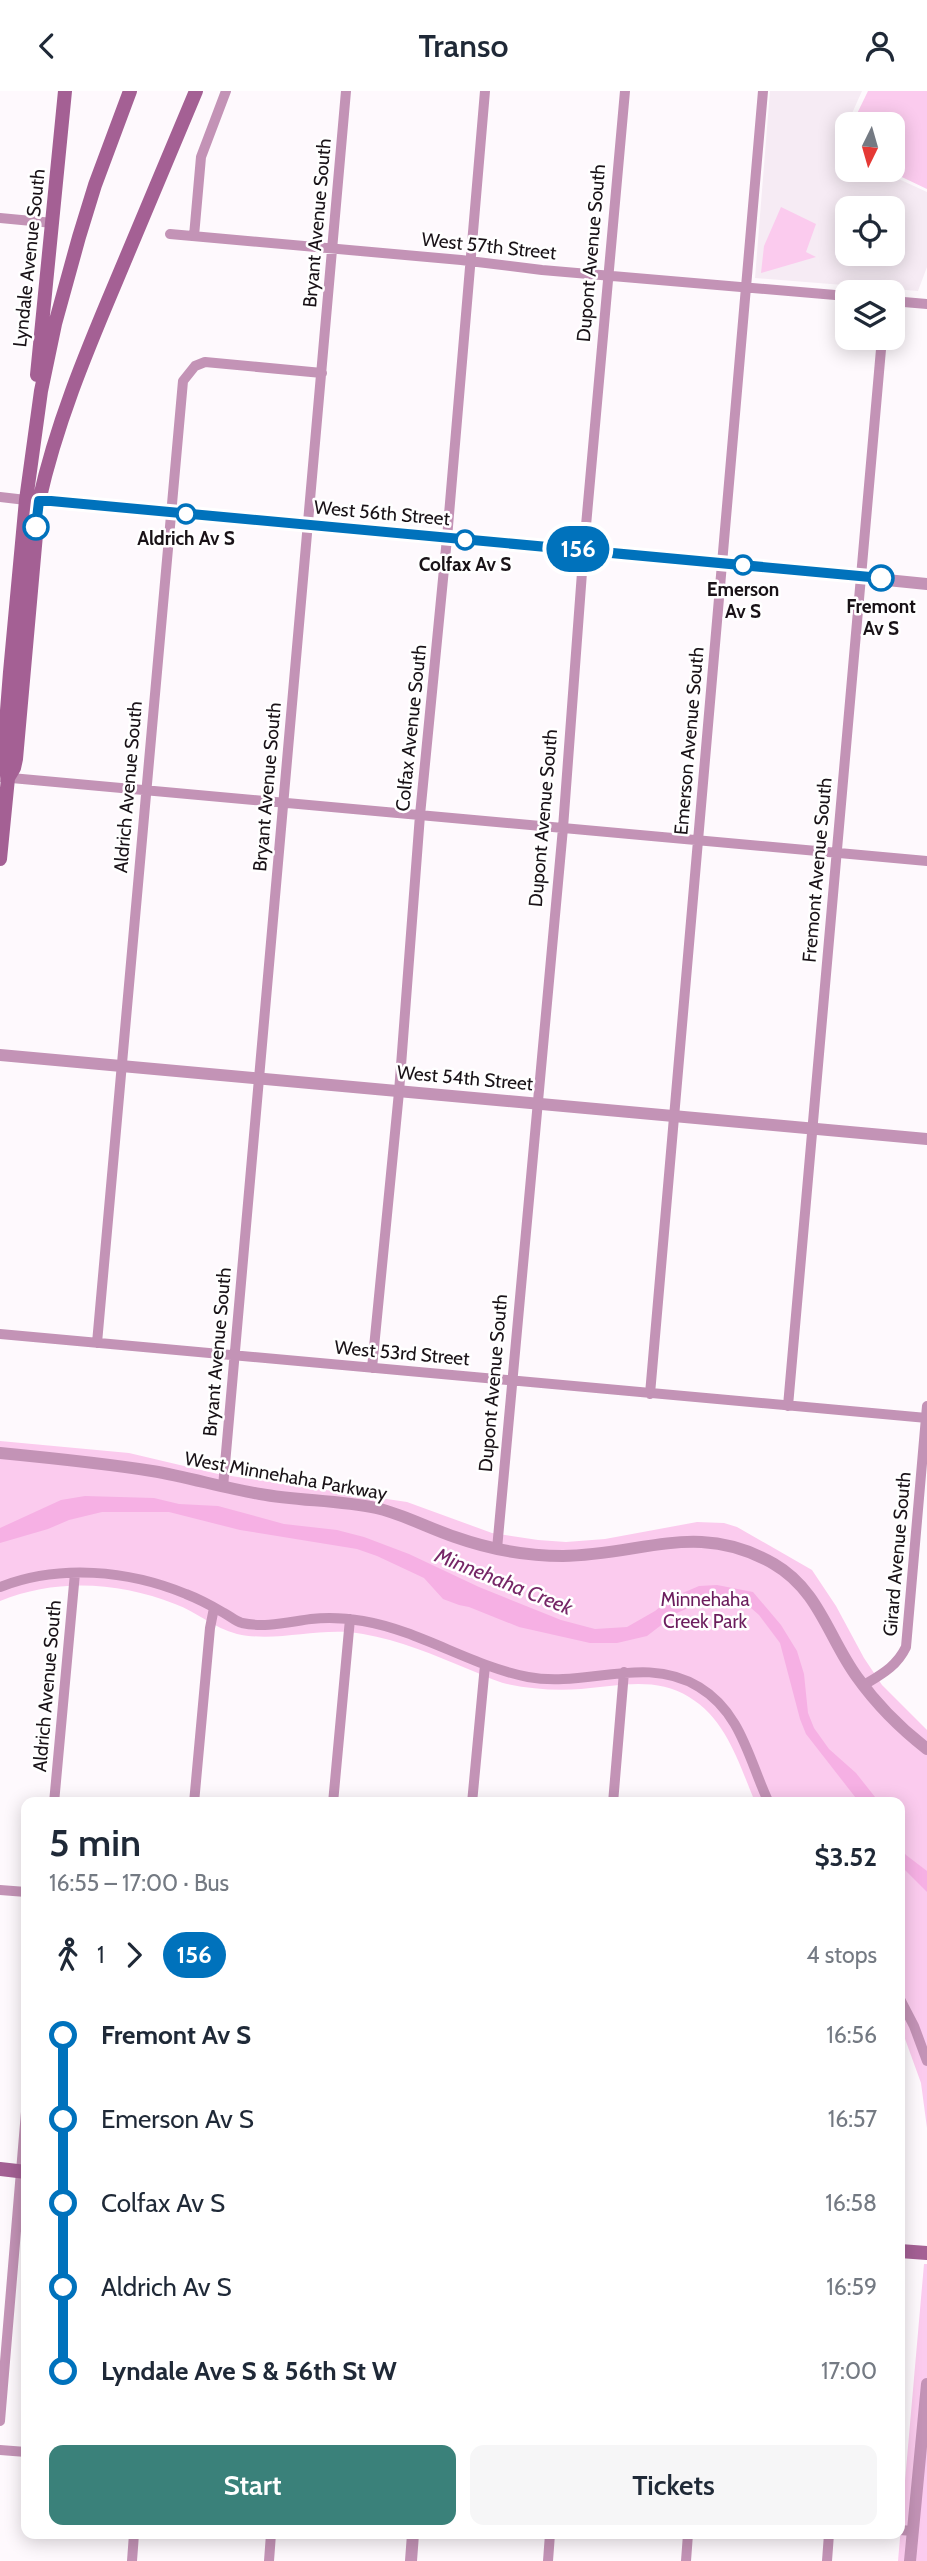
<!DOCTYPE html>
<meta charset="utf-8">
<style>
body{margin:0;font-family:Cabin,sans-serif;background:#f6f6f7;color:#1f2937;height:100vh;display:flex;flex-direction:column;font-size:26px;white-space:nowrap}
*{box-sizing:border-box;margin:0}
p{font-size:23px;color:#747a83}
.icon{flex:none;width:38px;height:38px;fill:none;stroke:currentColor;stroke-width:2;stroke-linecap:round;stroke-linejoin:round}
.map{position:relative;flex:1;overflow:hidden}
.side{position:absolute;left:21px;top:1706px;width:884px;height:742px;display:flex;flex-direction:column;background:#fff;border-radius:14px;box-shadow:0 4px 18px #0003}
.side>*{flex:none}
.badge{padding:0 14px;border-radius:23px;font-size:24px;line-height:46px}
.needle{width:46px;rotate:185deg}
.tools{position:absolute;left:835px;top:21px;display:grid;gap:14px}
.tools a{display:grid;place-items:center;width:70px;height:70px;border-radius:14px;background:#fff;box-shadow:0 4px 18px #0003;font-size:35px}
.map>.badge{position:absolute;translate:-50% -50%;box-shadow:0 0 0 4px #fff}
.legs{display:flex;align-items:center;gap:10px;height:77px;padding:0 28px;font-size:23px}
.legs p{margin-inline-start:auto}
.summary{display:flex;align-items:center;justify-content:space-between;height:119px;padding:0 28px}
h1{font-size:38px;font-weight:600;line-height:52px}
.action{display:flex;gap:14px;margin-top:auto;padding:14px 28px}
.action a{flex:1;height:80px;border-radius:14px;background:#3a817a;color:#fff;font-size:28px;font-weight:600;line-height:80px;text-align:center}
.action a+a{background:#f6f6f7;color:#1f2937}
ul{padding:0 28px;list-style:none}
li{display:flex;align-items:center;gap:24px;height:84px;font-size:26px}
li i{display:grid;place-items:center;width:10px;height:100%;margin:0 9px;background:currentColor}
li i::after{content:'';width:18px;height:18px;margin:-9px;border:5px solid;border-radius:50%;background:#fff}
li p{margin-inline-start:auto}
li:first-child i{background:linear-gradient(#0000 50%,currentColor 0)}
li:last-child i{background:linear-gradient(currentColor 50%,#0000 0)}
header{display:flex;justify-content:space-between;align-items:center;height:91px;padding:0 28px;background:#fff;font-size:32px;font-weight:600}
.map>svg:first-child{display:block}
.built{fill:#f6ebf4;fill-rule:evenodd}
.green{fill:#fbcbee}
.water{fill:#f6b0e4}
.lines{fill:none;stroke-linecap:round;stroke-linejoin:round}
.minor{stroke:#c393b6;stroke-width:10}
.tertiary{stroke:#c393b6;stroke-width:12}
.secondary{stroke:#a46094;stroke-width:14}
.line-1-casing{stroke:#fff;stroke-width:16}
.line-1{stroke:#0072bc;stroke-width:10}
.stop-1-dot{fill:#fff;stroke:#0072bc;stroke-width:3.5}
.labels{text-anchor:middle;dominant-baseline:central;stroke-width:5;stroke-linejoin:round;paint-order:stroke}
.street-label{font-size:19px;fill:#191217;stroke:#fff}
.stop-label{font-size:19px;font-weight:bold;fill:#191217;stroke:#fff}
.park-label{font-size:19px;fill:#6c1d5d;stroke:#fff}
.water-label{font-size:21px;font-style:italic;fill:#762767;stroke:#fff}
</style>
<header><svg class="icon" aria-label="back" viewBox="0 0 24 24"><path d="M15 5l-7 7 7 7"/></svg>Transo<svg class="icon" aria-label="person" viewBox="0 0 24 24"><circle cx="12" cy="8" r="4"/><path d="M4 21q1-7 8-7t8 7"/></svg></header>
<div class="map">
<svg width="927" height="2470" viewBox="0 0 927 2470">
<rect width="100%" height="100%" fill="#fef9fd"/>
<!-- built -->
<path class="built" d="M770,0H862L836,58L847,63V79H879L927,101V176L918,200L755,187ZM847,117H892V163H847Z"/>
<!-- green -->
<path class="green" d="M868,0H927V98L887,79H892V33H852Z
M781,116L816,133L806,161L816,166L761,182L764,155Z
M0,1350L129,1362L218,1383L407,1411L492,1442L538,1449L566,1451L605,1448L697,1431L724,1432L737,1436L812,1479L836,1515L864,1567L882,1594L927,1639V2037L921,1992L900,1934V1712L755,1711C739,1673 727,1629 689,1606C656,1585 617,1595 581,1598C556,1600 531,1598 507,1593C494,1590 481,1583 468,1578C434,1564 399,1549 363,1543C321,1535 278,1552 237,1543C214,1537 197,1521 175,1513C119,1491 57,1487 0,1510Z
M924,2173H927V2470H898Z"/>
<!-- water -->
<path class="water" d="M85,1405L154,1407L179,1413L218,1415L284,1433L337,1439L364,1446L409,1463L479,1496L561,1529L595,1538L627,1536L655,1520L671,1507L699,1495L717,1494L753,1501L781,1534L797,1560L804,1583L808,1622L814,1637L829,1658L856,1682L879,1711H859L806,1643L800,1628L780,1552L759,1524L751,1517L738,1512L720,1509L699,1512L677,1522L647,1545L617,1552H590L519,1536L469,1516L459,1514L443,1508L424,1487L377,1465L357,1458L240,1439L169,1421H102L69,1429L48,1438L0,1452V1437L61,1409Z
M900,1755L906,1764L927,1780V1801L900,1774Z"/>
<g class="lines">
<!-- minor -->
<path class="minor" d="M0,127L53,132
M170,143L461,169L542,179L847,205
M194,145L201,66L226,0
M892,210L927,213
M0,406L26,409
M0,686L927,770
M0,1243L927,1327
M97,1252L183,290L195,275L205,271L322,282
M372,1277L399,1001L420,724L447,447L485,0
M650,1303L763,0
M788,1315L882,247
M223,1396L346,0
M497,1458L563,737L583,468L625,0
M0,1496C59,1473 128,1479 186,1503C199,1508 212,1515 224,1522C230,1525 235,1530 242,1532C265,1537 288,1531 311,1528C328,1526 346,1527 363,1530C421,1540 471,1575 528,1586C586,1597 645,1563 699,1596C742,1622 749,1670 769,1712
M864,1594C882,1583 897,1575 906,1556L927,1315
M54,1712L75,1482
M194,1712L210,1537L214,1517
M333,1712L350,1528
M472,1712L485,1574
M613,1712L624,1581
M0,1799L26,1801
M900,1908L914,1935L927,1970
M0,2330L26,2021
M0,2359L26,2361
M900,2439L913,2440
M132,2470L134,2443
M269,2470L271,2443
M548,2470L550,2443
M686,2470L688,2443
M827,2470L829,2443"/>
<!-- tertiary -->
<path class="tertiary" d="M32,409L576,458L927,493
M0,964L927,1048
M0,1362C51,1367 102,1372 152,1380C188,1386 224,1397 260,1403C298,1410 338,1409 376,1417C403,1423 428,1437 455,1446C489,1458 527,1465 563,1465C643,1464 698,1429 774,1473C819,1499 829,1548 857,1586C877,1614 900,1637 927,1658
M411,2470L413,2443
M910,2470L927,2293"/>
<!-- secondary -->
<path class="secondary" d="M37,284L65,0
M8,687L14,677L16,668L39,410C56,334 85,264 115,193C142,129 169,64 196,0
M0,768L8,687L3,671L10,581L26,409L41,300L55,233L79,146L95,94L130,0
M0,2078L26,2081
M900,2160L927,2162"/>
</g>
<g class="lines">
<defs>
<path id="line-1" d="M36,436L39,410H51L881,487"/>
</defs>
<!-- line-1 casing -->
<use href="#line-1" class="line-1-casing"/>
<!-- line-1 -->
<use href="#line-1" class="line-1"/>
</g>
<!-- markers -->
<g class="stop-1-dot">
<circle cx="186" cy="423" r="9"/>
<circle cx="36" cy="436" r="12"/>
<circle cx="465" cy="449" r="9"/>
<circle cx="743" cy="474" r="9"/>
<circle cx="881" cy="487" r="12"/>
</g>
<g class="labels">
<!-- street labels -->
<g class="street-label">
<text transform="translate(317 132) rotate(-85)">Bryant Avenue South</text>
<text transform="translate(489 155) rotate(6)">West 57th Street</text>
<text transform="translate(591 162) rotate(-85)">Dupont Avenue South</text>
<text transform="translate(29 167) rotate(-84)">Lyndale Avenue South</text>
<text transform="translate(382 422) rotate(5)">West 56th Street</text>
<text transform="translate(411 637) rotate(-84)">Colfax Avenue South</text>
<text transform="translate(689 650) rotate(-85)">Emerson Avenue South</text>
<text transform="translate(128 696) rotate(-85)">Aldrich Avenue South</text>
<text transform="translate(267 696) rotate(-85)">Bryant Avenue South</text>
<text transform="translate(543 727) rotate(-85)">Dupont Avenue South</text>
<text transform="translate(817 779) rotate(-85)">Fremont Avenue South</text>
<text transform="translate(465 987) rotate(5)">West 54th Street</text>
<text transform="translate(217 1261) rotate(-85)">Bryant Avenue South</text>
<text transform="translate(402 1262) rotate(5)">West 53rd Street</text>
<text transform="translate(493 1292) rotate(-85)">Dupont Avenue South</text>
<text transform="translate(286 1385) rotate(10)">West Minnehaha Parkway</text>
<text transform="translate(897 1463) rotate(-85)">Girard Avenue South</text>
<text transform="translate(47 1595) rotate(-85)">Aldrich Avenue South</text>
</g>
<!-- stop labels -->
<g class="stop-label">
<text x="186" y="447">Aldrich Av S</text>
<text x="465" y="473">Colfax Av S</text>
<text x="743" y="498">Emerson<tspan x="743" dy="22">Av S</tspan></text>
<text x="881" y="515">Fremont<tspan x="881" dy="22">Av S</tspan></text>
</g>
<!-- park labels -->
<g class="park-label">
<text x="705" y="1508">Minnehaha<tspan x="705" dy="22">Creek Park</tspan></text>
</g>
<!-- water labels -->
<g class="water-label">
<text transform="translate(504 1490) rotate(22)">Minnehaha Creek</text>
</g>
</g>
</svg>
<div class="tools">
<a><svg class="needle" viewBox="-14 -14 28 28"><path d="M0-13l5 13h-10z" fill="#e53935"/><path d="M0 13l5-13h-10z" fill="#747a83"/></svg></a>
<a><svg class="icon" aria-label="locate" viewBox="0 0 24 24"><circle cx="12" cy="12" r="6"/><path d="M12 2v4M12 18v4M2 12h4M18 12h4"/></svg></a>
<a><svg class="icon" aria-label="layers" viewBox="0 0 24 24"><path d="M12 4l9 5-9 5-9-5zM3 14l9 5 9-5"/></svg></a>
</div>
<b class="badge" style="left:578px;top:458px;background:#0072bc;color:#fff">156</b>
<section class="side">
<div class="summary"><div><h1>5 min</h1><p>16:55 – 17:00 · Bus</p></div><b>$3.52</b></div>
<div class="legs"><svg class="icon" aria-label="walk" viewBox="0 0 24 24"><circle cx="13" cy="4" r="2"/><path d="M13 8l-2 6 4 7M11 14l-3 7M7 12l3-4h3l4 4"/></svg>1<svg class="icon" aria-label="forward" viewBox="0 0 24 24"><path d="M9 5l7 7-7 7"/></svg><b class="badge" style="background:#0072bc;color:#fff">156</b><p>4 stops</p></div>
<ul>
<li><i style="color:#0072bc"></i><b>Fremont Av S</b><p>16:56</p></li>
<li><i style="color:#0072bc"></i><span>Emerson Av S</span><p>16:57</p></li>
<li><i style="color:#0072bc"></i><span>Colfax Av S</span><p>16:58</p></li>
<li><i style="color:#0072bc"></i><span>Aldrich Av S</span><p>16:59</p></li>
<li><i style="color:#0072bc"></i><b>Lyndale Ave S &amp; 56th St W</b><p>17:00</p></li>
</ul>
<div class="action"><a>Start</a><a>Tickets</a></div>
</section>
</div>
